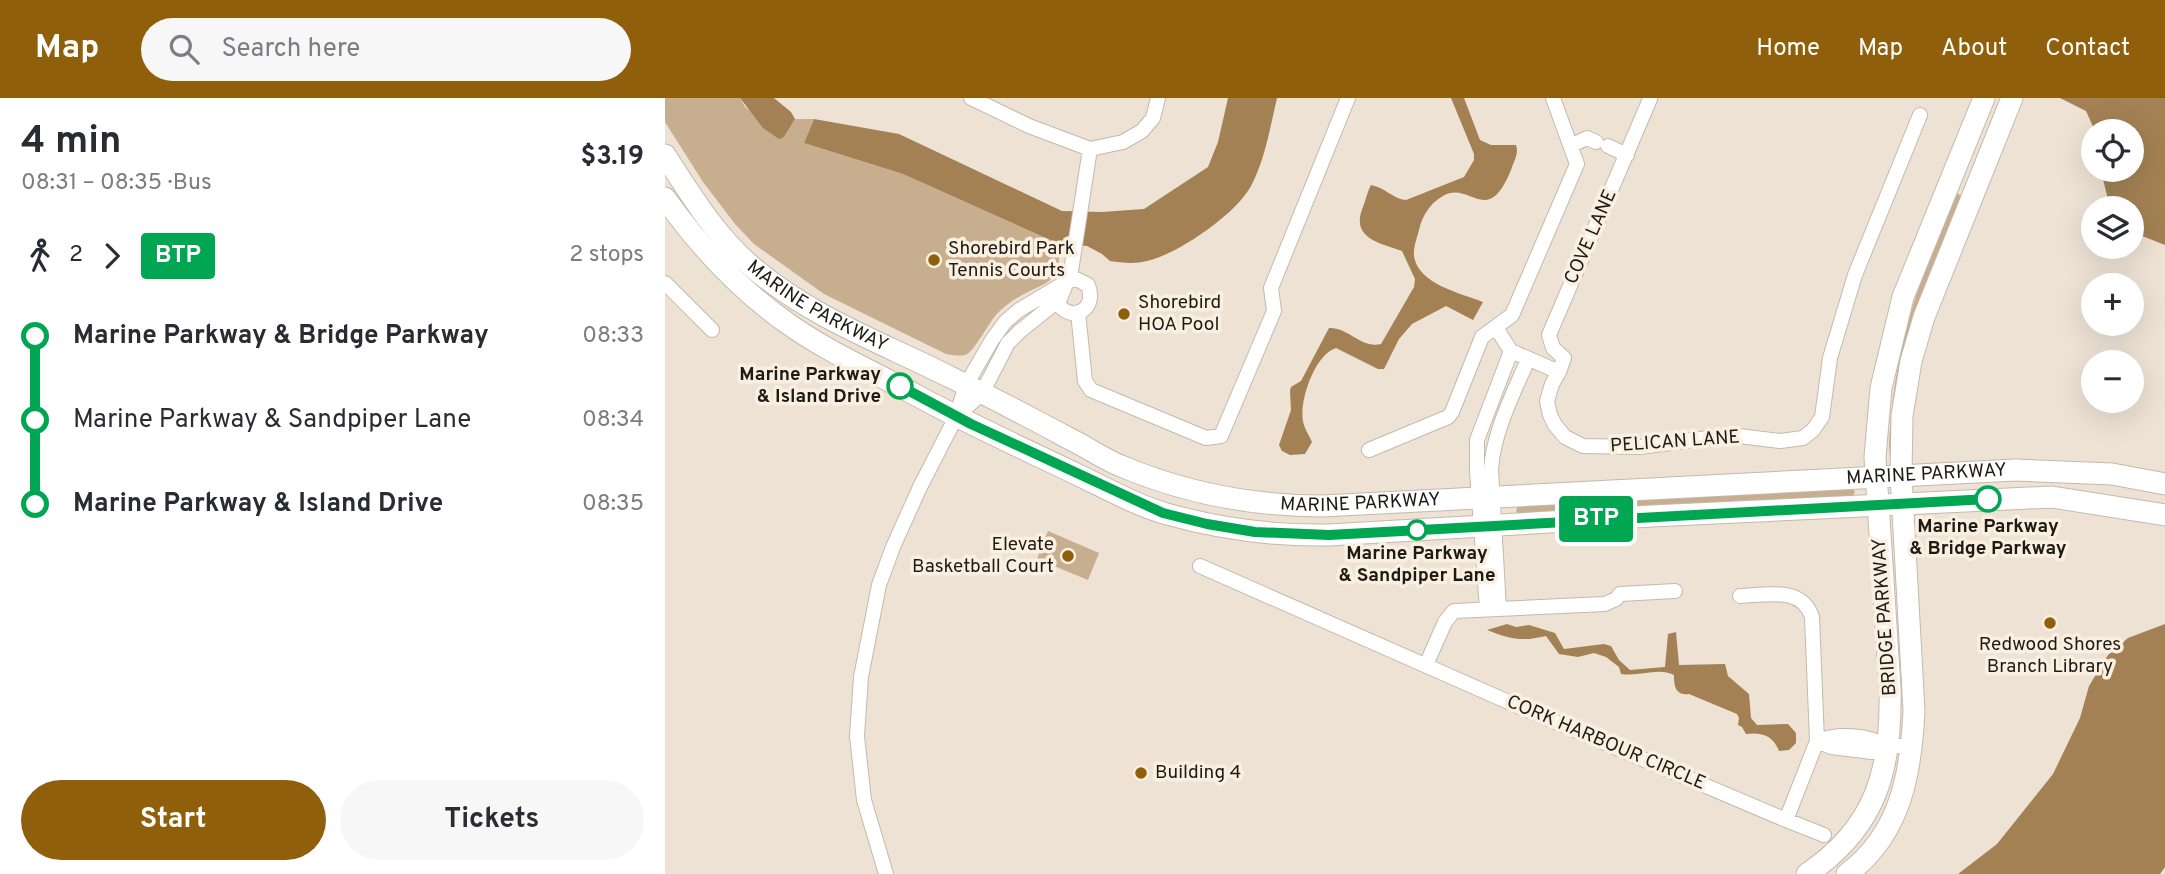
<!DOCTYPE html>
<meta charset="utf-8">
<style>
body{margin:0;font-family:Overpass,sans-serif;background:#f7f7f7;color:#2b2b33;height:100vh;display:flex;flex-direction:column;font-size:26px;white-space:nowrap}
*{box-sizing:border-box;margin:0}
p{font-size:23px;color:#7c7c81}
.icon{flex:none;width:38px;height:38px;fill:none;stroke:currentColor;stroke-width:2;stroke-linecap:round;stroke-linejoin:round}
.map{position:relative;flex:1;overflow:hidden}
.panel{display:flex;flex-direction:column;background:#fff;width:665px}
.panel>*{flex:none}
.badge{padding:0 14px;border-radius:5px;font-size:24px;line-height:46px}
.tools{position:absolute;left:1416px;top:21px;display:grid;gap:14px}
.tools a{display:grid;place-items:center;width:63px;height:63px;border-radius:50%;background:#fff;box-shadow:0 7px 28px #0002;font-size:35px}
.map>.badge{position:absolute;translate:-50% -50%;box-shadow:0 0 0 4px #fff}
.legs{display:flex;align-items:center;gap:10px;height:77px;padding:0 21px;font-size:23px}
.legs p{margin-inline-start:auto}
.overview{display:flex;align-items:center;justify-content:space-between;height:119px;padding:0 21px}
h1{font-size:38px;font-weight:700;line-height:52px}
.cta{display:flex;gap:14px;margin-top:auto;padding:14px 21px}
.cta a{flex:1;height:80px;border-radius:42px;background:#8f5f0b;color:#fff;font-size:28px;font-weight:700;line-height:80px;text-align:center}
.cta a+a{background:#f7f7f7;color:#2b2b33}
ul{padding:0 21px;list-style:none}
li{display:flex;align-items:center;gap:24px;height:84px;font-size:26px}
li i{display:grid;place-items:center;width:10px;height:100%;margin:0 9px;background:currentColor}
li i::after{content:'';width:18px;height:18px;margin:-9px;border:5px solid;border-radius:50%;background:#fff}
li p{margin-inline-start:auto}
li:first-child i{background:linear-gradient(#0000 50%,currentColor 0)}
li:last-child i{background:linear-gradient(currentColor 50%,#0000 0)}
header{display:flex;align-items:center;gap:42px;box-sizing:border-box;height:98px;padding:0 35px;background:#8f5f0b;color:#fff}
header strong{font-size:33px}
nav{display:flex;gap:38px;margin-inline-start:auto;font-size:24px}
.search{width:490px;height:63px;background:#f7f7f7;display:flex;align-items:center;gap:18px;box-sizing:border-box;padding:0 24px;border-radius:38px;color:#7c7c81;font-size:26px}
main{display:flex;flex:1;min-height:0}
.map>svg:first-child{display:block}
.green{fill:#c7ae8f}
.water{fill:#a38154}
.lines{fill:none;stroke-linecap:round;stroke-linejoin:round}
.street-casing{stroke:#c4b9ac;stroke-width:16}
.secondary-casing{stroke:#c4b9ac;stroke-width:23}
.street{stroke:#fff;stroke-width:14}
.secondary{stroke:#fff;stroke-width:21}
.line-1-casing{stroke:#fff;stroke-width:16}
.line-1{stroke:#00a651;stroke-width:10}
.poi-dot{fill:#8f5f0b;stroke:#faefe1;stroke-width:2.5}
.stop-1-dot{fill:#fff;stroke:#00a651;stroke-width:3.5}
.labels{text-anchor:middle;dominant-baseline:central;stroke-width:7;stroke-linejoin:round;paint-order:stroke}
.street-label{font-size:19px;fill:#1e1b16;stroke:#faefe1}
.poi-label{font-size:19px;fill:#1e1b16;stroke:#faefe1;text-anchor:start}
.stop-label{font-size:19px;font-weight:bold;fill:#1e1b16;stroke:#faefe1}
</style>
<header>
<strong>Map</strong>
<div class="search"><svg class="icon" aria-label="search" viewBox="0 0 24 24"><circle cx="10" cy="10" r="6"/><path d="M15 15l6 6"/></svg>Search here</div>
<nav><a>Home</a><a>Map</a><a>About</a><a>Contact</a></nav>
</header>
<main>
<section class="panel">
<div class="overview"><div><h1>4 min</h1><p>08:31 – 08:35 · Bus</p></div><b>$3.19</b></div>
<div class="legs"><svg class="icon" aria-label="walk" viewBox="0 0 24 24"><circle cx="13" cy="4" r="2"/><path d="M13 8l-2 6 4 7M11 14l-3 7M7 12l3-4h3l4 4"/></svg>2<svg class="icon" aria-label="forward" viewBox="0 0 24 24"><path d="M9 5l7 7-7 7"/></svg><b class="badge" style="background:#00a651;color:#fff">BTP</b><p>2 stops</p></div>
<ul>
<li><i style="color:#00a651"></i><b>Marine Parkway &amp; Bridge Parkway</b><p>08:33</p></li>
<li><i style="color:#00a651"></i><span>Marine Parkway &amp; Sandpiper Lane</span><p>08:34</p></li>
<li><i style="color:#00a651"></i><b>Marine Parkway &amp; Island Drive</b><p>08:35</p></li>
</ul>
<div class="cta"><a>Start</a><a>Tickets</a></div>
</section>
<div class="map">
<svg width="1500" height="776" viewBox="0 0 1500 776">
<rect width="100%" height="100%" fill="#ede2d4"/>
<!-- green -->
<path class="green" d="M0,0H75L80,9L119,39L130,21H149L139,45L238,76L392,145C396,157 395,172 386,181C381,186 373,189 367,192C354,198 341,206 331,217C324,225 309,253 302,256C296,259 288,257 281,256L159,196L89,146L70,126L38,84L0,24Z
M1291,96H1294L1296,100L1225,357C1223,345 1225,332 1226,320C1232,243 1259,165 1291,96Z
M1187,390L1190,394L1188,398L854,417L851,413L853,408Z
M383,433L434,455L423,482L372,461Z"/>
<!-- water -->
<path class="water" d="M75,0H109L126,14L130,21L119,39L114,41L98,30Z
M563,0H612C605,30 600,61 586,88C571,116 513,156 482,163C471,166 457,165 445,163L437,156L422,148L392,145L238,76L139,45L149,21L234,36L397,113L437,114L479,111L543,69L553,44Z
M786,0H799L815,42L826,47H851C854,56 849,63 846,72C822,131 805,82 778,98C765,105 757,118 754,132C752,140 748,150 749,158C753,186 795,195 818,204L808,222L781,208L747,226L734,241L719,271H713L671,250C650,256 634,303 638,323C639,330 644,337 647,344L640,356L625,357L617,353L614,347L626,312L625,293L626,289L636,283L664,230C683,229 697,251 716,246L749,189L750,181L737,153C714,145 685,140 698,109C701,102 702,94 706,87C719,89 728,101 741,102L799,79L809,62V56Z
M1395,0H1500V147L1467,134L1466,110H1445L1438,81V72H1466V33H1430L1421,13Z
M842,526L851,529L864,527L890,535L899,551L939,546L946,548L954,562L965,572L1000,569L1003,536L1011,534L1014,567L1060,566L1063,578L1084,596L1086,620L1092,627L1123,626L1131,635V645L1124,652L1114,653C1108,637 1096,634 1081,636L1077,629L1073,627L1074,620L1072,616L1024,596C1010,598 1009,587 1009,577C993,569 974,579 956,576L954,569L941,559L929,555L913,559L894,556L881,538C856,544 845,541 822,532Z
M1500,526V769L1495,776H1293L1332,746L1388,676L1415,620L1424,588L1443,557L1463,540Z"/>
<g class="lines">
<defs>
<path id="street" d="M306,0L364,28L425,51L458,44L477,33L488,20L493,0
M907,47L922,40L931,44
M943,48L962,57
M0,185L47,232
M413,214L420,283L426,292L541,340L556,338L609,213L606,190L683,0
M831,230L846,253L894,274L887,286L882,303L885,317L890,327L900,339L918,348L975,349L1066,337L1115,343L1138,340L1148,332L1157,319L1165,260L1190,177L1255,17
M894,274L899,260L888,250L884,237L985,1
M292,318L317,295L343,245L355,233L395,201L406,173L425,51
M704,352L783,319L787,314L817,239L847,217L912,66L888,0
M535,468L848,606L1121,722L1152,643L1147,519C1137,488 1101,497 1075,498
M822,511L812,373V342L846,253
M834,511L826,371C829,332 848,297 863,261
M761,567L780,524L789,513L940,506L951,501L955,496L1010,493
M1152,643L1166,649L1207,654L1223,649L1247,647
M1152,643C1172,635 1204,636 1223,649
M1121,722L1159,737
M221,776L199,702L192,638L196,579L214,487L228,449L255,389L291,319L301,287L327,242L340,224L354,212L401,184L411,181L423,187C433,213 405,226 392,204"/>
<g id="secondary">
<path id="s1" d="M0,57C27,99 53,142 92,173C150,221 220,246 287,280C326,299 366,320 405,341C422,349 438,361 456,368C520,395 588,408 658,408L1350,372L1447,376L1500,386"/>
<path d="M0,100C34,148 74,191 122,225C161,253 205,272 247,295C300,324 355,349 409,375C439,389 470,407 502,416C555,431 609,438 664,437L987,418L1387,399L1500,417"/>
<path d="M1142,776C1212,729 1227,670 1225,590L1210,359L1216,290L1238,199L1319,0"/>
<path d="M1182,776C1236,736 1246,675 1249,613L1236,378L1237,318L1246,263L1259,219L1347,0"/>
</g>
</defs>
<!-- street casing -->
<use href="#street" class="street-casing"/>
<!-- secondary casing -->
<use href="#secondary" class="secondary-casing"/>
<!-- street -->
<use href="#street" class="street"/>
<!-- secondary -->
<use href="#secondary" class="secondary"/>
</g>
<g class="lines">
<defs>
<path id="line-1" d="M235,288L306,326L498,415L542,426L590,434L664,437L1323,401"/>
</defs>
<!-- line-1 casing -->
<use href="#line-1" class="line-1-casing"/>
<!-- line-1 -->
<use href="#line-1" class="line-1"/>
</g>
<!-- markers -->
<g class="poi-dot">
<circle cx="269" cy="162" r="7"/>
<circle cx="459" cy="216" r="7"/>
<circle cx="403" cy="458" r="7"/>
<circle cx="1385" cy="525" r="7"/>
<circle cx="476" cy="675" r="7"/>
</g>
<g class="stop-1-dot">
<circle cx="235" cy="288" r="12"/>
<circle cx="1323" cy="401" r="12"/>
<circle cx="752" cy="432" r="9"/>
</g>
<g class="labels">
<!-- street labels -->
<g class="street-label">
<text transform="translate(926 139) rotate(-66)">COVE LANE</text>
<text stroke="none"><textPath href="#s1" startOffset="219">MARINE PARKWAY</textPath></text>
<text transform="translate(1010 344) rotate(-4)">PELICAN LANE</text>
<text stroke="none"><textPath href="#s1" startOffset="1374">MARINE PARKWAY</textPath></text>
<text stroke="none"><textPath href="#s1" startOffset="807">MARINE PARKWAY</textPath></text>
<text transform="translate(1220 519) rotate(-94)">BRIDGE PARKWAY</text>
<text transform="translate(941 645) rotate(23)">CORK HARBOUR CIRCLE</text>
</g>
<!-- poi labels -->
<g class="poi-label">
<text x="283" y="151">Shorebird Park<tspan x="283" dy="22">Tennis Courts</tspan></text>
<text x="473" y="205">Shorebird<tspan x="473" dy="22">HOA Pool</tspan></text>
<text x="389" y="447" text-anchor="end">Elevate<tspan x="389" dy="22">Basketball Court</tspan></text>
<text x="1385" y="547" text-anchor="middle">Redwood Shores<tspan x="1385" dy="22">Branch Library</tspan></text>
<text x="490" y="675">Building 4</text>
</g>
<!-- stop labels -->
<g class="stop-label">
<text x="216" y="277" text-anchor="end">Marine Parkway<tspan x="216" dy="22">&amp; Island Drive</tspan></text>
<text x="1323" y="429">Marine Parkway<tspan x="1323" dy="22">&amp; Bridge Parkway</tspan></text>
<text x="752" y="456">Marine Parkway<tspan x="752" dy="22">&amp; Sandpiper Lane</tspan></text>
</g>
</g>
</svg>
<div class="tools">
<a><svg class="icon" aria-label="locate" viewBox="0 0 24 24"><circle cx="12" cy="12" r="6"/><path d="M12 2v4M12 18v4M2 12h4M18 12h4"/></svg></a>
<a><svg class="icon" aria-label="layers" viewBox="0 0 24 24"><path d="M12 4l9 5-9 5-9-5zM3 14l9 5 9-5"/></svg></a>
<a>+</a>
<a>−</a>
</div>
<b class="badge" style="left:931px;top:421px;background:#00a651;color:#fff">BTP</b>
</div>
</main>
